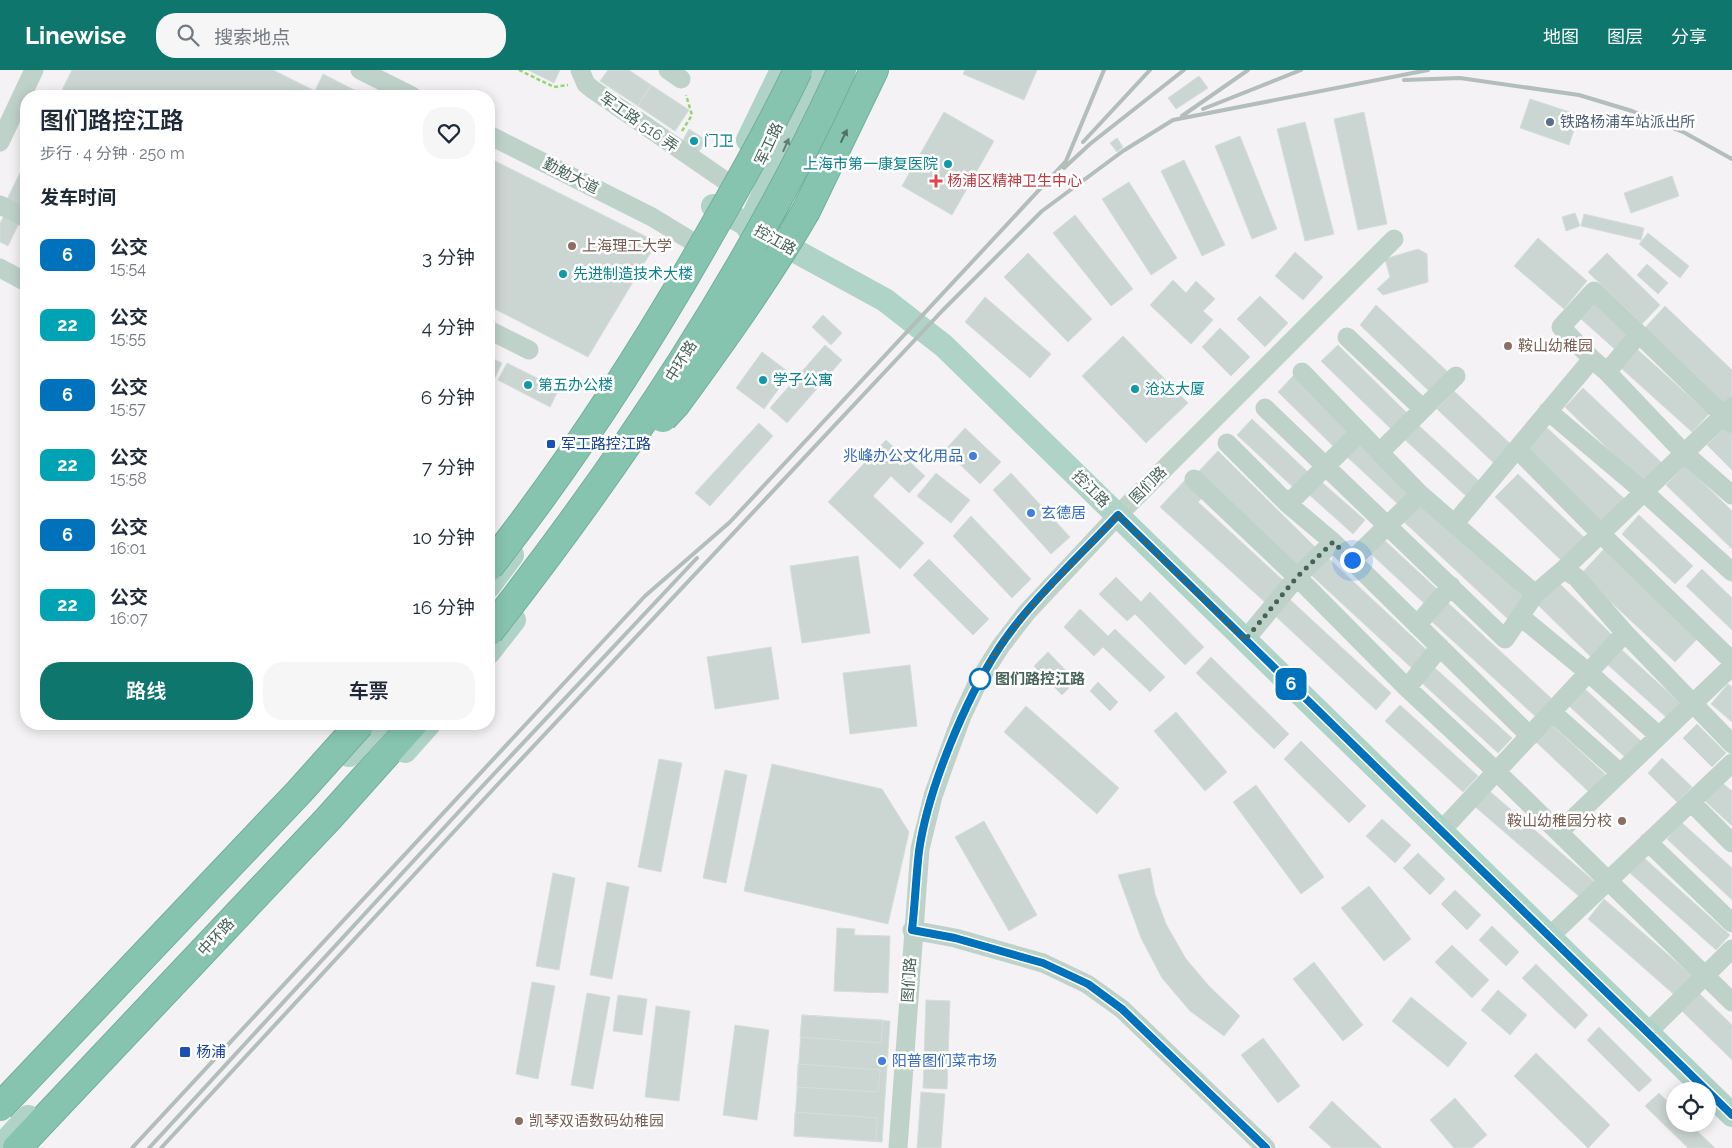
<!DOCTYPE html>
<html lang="zh">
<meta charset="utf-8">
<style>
body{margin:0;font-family:Raleway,"Noto Sans SC",sans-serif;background:#f6f6f7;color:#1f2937;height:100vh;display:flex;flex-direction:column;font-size:19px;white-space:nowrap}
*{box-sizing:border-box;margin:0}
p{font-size:16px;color:#747a83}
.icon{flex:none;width:28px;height:28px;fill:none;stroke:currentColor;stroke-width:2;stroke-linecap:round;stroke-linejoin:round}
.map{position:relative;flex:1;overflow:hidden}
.drawer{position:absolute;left:20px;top:20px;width:475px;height:640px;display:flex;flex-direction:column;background:#fff;border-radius:20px;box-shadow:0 2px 12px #0003}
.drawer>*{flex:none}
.badge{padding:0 10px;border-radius:8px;font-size:18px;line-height:32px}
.tools{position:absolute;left:1666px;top:1012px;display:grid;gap:10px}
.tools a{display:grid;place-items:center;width:50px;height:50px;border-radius:50%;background:#fff;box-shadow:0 2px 12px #0003;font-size:25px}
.you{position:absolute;width:25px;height:25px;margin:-12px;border:4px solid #fff;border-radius:50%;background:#1a73e8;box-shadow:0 0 0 8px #1a73e833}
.map>.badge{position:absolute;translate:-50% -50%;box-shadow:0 0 0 2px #fff}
h2{padding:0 20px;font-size:19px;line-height:45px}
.round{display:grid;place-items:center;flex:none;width:52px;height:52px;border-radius:20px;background:#f6f6f7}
.summary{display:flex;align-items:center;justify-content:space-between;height:85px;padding:0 20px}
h1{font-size:24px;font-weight:600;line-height:38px}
.cta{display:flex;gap:10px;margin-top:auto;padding:10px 20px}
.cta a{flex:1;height:58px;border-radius:20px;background:#0f766e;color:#fff;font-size:20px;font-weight:600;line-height:58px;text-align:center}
.cta a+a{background:#f6f6f7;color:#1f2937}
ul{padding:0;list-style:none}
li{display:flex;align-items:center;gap:15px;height:70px;padding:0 20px}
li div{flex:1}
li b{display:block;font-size:19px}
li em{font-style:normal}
li .badge{min-width:55px;font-weight:700;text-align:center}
header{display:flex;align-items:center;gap:30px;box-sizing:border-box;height:70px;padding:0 25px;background:#0f766e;color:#fff}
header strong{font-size:24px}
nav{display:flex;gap:28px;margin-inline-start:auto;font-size:18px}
.search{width:350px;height:45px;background:#f6f6f7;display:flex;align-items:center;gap:12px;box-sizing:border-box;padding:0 18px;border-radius:20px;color:#747a83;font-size:19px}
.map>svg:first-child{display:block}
.building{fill:#cbd5d2;stroke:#d5dedc}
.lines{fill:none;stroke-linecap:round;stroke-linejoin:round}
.highway-casing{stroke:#71b09b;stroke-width:30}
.path{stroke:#95d672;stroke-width:2.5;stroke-dasharray:4 2.5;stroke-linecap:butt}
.minor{stroke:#bfd2ca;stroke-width:19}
.major{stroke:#afd3c6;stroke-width:24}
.highway{stroke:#86c4af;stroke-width:28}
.rail{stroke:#b3bdba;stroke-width:4}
.highway-bridge-casing{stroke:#71b09b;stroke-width:30;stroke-linecap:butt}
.highway-bridge{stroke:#86c4af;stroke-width:28}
.oneway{fill:#507165}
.oneway2{fill:#617e74}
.line-casing{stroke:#fff;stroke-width:11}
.line{stroke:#0072bc;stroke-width:8}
.walk{stroke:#476258;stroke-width:5;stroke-dasharray:0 9}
.service-dot{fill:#5c6f8a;stroke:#fff;stroke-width:2}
.culture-dot{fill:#0f9aa8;stroke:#fff;stroke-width:2}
.health-dot{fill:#e0444e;stroke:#fff;stroke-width:2}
.education-dot{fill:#8d6e63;stroke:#fff;stroke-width:2}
.transit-dot{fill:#1a4fb4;stroke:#fff;stroke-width:2}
.shop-dot{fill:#3f7fe0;stroke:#fff;stroke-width:2}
.stop-dot{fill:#fff;stroke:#0072bc;stroke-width:2.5}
.labels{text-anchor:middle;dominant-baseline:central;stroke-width:5;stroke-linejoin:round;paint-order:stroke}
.street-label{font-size:15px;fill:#476258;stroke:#fff}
.service-label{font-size:15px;fill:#4e5e75;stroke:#fff;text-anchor:start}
.culture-label{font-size:15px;fill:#0d838f;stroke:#fff;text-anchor:start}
.health-label{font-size:15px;fill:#be3a42;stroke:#fff;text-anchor:start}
.education-label{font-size:15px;fill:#785e54;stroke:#fff;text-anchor:start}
.transit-label{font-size:15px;fill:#164399;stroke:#fff;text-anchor:start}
.shop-label{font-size:15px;fill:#366cbe;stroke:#fff;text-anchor:start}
.stop-label{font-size:15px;font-weight:bold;fill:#476258;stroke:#fff;text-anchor:start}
</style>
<header>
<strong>Linewise</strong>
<div class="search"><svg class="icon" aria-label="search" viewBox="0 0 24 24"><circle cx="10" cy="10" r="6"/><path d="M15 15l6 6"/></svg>搜索地点</div>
<nav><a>地图</a><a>图层</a><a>分享</a></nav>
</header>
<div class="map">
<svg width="1732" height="1078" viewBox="0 0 1732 1078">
<rect width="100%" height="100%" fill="#f4f2f4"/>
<!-- building -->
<path class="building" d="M72,0H273L315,21L312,26H59Z
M528,0H560L554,13Z
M608,0H629L651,15L638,36L600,11Z
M965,0H1037L1024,30L963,4Z
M323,4L366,26H324L315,21Z
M1199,6L1208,18L1176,39L1168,28Z
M651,15L689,40L675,61L638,36Z
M1530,29L1579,45L1569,75L1520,58Z
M944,42L994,71L952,145L902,116Z
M1364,42L1387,154L1358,160L1334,49Z
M1305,52L1334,164L1305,171L1277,59Z
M689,59L706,70L699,82L682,72Z
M1240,66L1277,159L1252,169L1215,76Z
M1117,68L1123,77L1117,82L1110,73Z
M489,88L657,172L588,287L489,236Z
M1184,90L1225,175L1202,186L1161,101Z
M26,91V141L6,131Z
M1672,106L1679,126L1631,143L1624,123Z
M1129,112L1177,188L1151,205L1102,129Z
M1575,143L1580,156L1566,161L1562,147Z
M1584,144L1644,158L1641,170L1581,156Z
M1075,145L1133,219L1111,236L1053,163Z
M4,146L19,153L8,176L0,172V153Z
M1648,163L1689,196L1680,208L1639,174Z
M1538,168L1587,211L1564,239L1514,196Z
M1418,179L1427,184L1428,212L1383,225L1377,219L1390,207L1385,189Z
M1295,182L1323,207L1303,230L1275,206Z
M1028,183L1092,249L1068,272L1004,207Z
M1607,183L1660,235L1642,254L1588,202Z
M1647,194L1668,213L1658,224L1637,205Z
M1173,210L1186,223L1196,211L1215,229L1203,241L1213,250L1191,274L1150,235Z
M1260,226L1288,253L1265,277L1237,249Z
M985,227L1051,284L1030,308L965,252Z
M1598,231L1634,264L1618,282L1581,249Z
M1376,235L1450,304L1432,324L1360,255Z
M1665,236L1732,300V329L1724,337L1643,260Z
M823,245L842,263L831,275L812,257Z
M1220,258L1250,287L1231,306L1202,277Z
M1123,266L1188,333L1146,373L1082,306Z
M825,275L842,290L787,353L770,338Z
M1338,275L1408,344L1392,360L1321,291Z
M1638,280L1709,344L1692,362L1621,298Z
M762,282L790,303L764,339L736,318Z
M489,287L502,293L489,320Z
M507,293L559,319L550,337L498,310Z
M1294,305L1351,361L1335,378L1278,322Z
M1583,318L1663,394L1644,414L1565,337Z
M1454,321L1516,379L1499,398L1437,339Z
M1252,349L1311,405L1297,421L1237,365Z
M1415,352L1479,411L1466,426L1402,367Z
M759,353L773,366L710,436L695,423Z
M1725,356L1732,362V400L1707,375Z
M1546,357L1628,432L1606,456L1523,381Z
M965,358L1001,392L980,414L945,380Z
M886,370L925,406L909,423L891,406L873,426L924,473L900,499L828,432Z
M1358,370L1413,421L1400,436L1344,384Z
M1218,381L1315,477L1295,498L1198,402Z
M1685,395L1732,441V479L1666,415Z
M936,403L970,430L951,453L917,426Z
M1011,403L1070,467L1051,484L993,420Z
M1518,404L1589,472L1566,495L1495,427Z
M1187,408L1205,425L1198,432L1286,513L1267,534L1160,437Z
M1317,408L1365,450L1353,464L1305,421Z
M1423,428L1530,527L1509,550L1402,450Z
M1639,445L1693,496L1675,514L1622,464Z
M971,446L1031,509L1012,528L953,466Z
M1383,469L1439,521L1426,535L1370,483Z
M1605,478L1699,567L1675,592L1581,504Z
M1325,485L1432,585L1416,602L1309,503Z
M858,486L870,563L802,573L790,496Z
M929,489L989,549L973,565L913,505Z
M1702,499L1732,528V560L1686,516Z
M1116,507L1141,532L1150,522L1204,577L1185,595L1135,544L1127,551L1099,524Z
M1555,509L1612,565L1591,587L1534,531Z
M1285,525L1391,623L1376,640L1270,541Z
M1446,531L1552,629L1536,647L1429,549Z
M1080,539L1108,566L1115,559L1165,607L1150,622L1103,577L1094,586L1064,557Z
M771,577L779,629L715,639L707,587Z
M1622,580L1680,633L1667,648L1608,595Z
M1048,582L1076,611L1062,625L1034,596Z
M1211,587L1289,664L1274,679L1196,603Z
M910,595L917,656L850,664L843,603Z
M1435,598L1512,668L1498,683L1422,613Z
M1098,612L1118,632L1110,641L1090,621Z
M1728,614L1732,617V652L1711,634Z
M1585,619L1642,672L1627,689L1569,636Z
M1400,635L1478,706L1463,722L1385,651Z
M1026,636L1119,718L1097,744L1004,662Z
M1176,642L1227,702L1205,721L1154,661Z
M1551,654L1605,704L1589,722L1535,671Z
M1697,654L1726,683L1712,697L1683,668Z
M1301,671L1366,736L1349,753L1284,689Z
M1662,688L1692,717L1677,732L1648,703Z
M659,689L682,693L661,802L638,797Z
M772,694L882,719L909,762L888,854L744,821Z
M725,700L747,705L726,813L703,808Z
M1720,711L1732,721V756L1703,729Z
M1256,715L1324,807L1301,824L1233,732Z
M1487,719L1595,812L1581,828L1473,735Z
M1382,749L1411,775L1395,793L1366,766Z
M984,751L1037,845L1009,861L955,767Z
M1681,752L1732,798V830L1667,769Z
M1418,783L1445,809L1430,825L1403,798Z
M1643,787L1730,865L1716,880L1630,803Z
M1150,798L1155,824L1166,854L1186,889L1209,916L1240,946L1224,966L1190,941L1162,908L1141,868L1118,805Z
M553,803L575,808L559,900L536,896Z
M607,812L629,817L612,909L590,905Z
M1369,816L1411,869L1384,891L1341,838Z
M1455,820L1481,845L1467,860L1441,834Z
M1604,829L1695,908L1678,928L1588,849Z
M1492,856L1519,882L1506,896L1479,870Z
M837,858L855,859L854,865L890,866L888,923L834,921Z
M1452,875L1489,910L1472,928L1435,892Z
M1314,892L1363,955L1343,971L1293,909Z
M1536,894L1588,945L1575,959L1522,908Z
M532,912L555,916L538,1009L516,1004Z
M1498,920L1527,945L1510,965L1481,940Z
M587,923L610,927L593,1019L571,1015Z
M1699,923L1732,955V990L1682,941Z
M618,925L647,929L642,965L613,961Z
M1411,927L1467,973L1448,997L1392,951Z
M926,930L950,931L947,1019L923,1018Z
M656,936L690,941L679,1031L645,1027Z
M802,945L883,950L881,973L800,967Z
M802,945L890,951L882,1072L794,1066Z
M735,955L769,960L757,1050L723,1045Z
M1599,957L1652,1010L1639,1022L1587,970Z
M1263,968L1300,1016L1278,1033L1241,985Z
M1536,983L1610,1055L1588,1078L1514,1006Z
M798,994L880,1000L878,1022L797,1017Z
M921,1022L945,1024L941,1078H917Z
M1659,1023L1675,1039V1054H1690L1715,1078H1688L1645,1036Z
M1455,1028L1487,1065L1472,1078H1454L1430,1050Z
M1332,1031L1382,1078H1332L1309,1057Z
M795,1042L877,1048L876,1071L794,1066Z"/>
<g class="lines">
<defs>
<path id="highway" d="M806,141L874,0
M17,1078L328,749L413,654"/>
</defs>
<!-- highway casing -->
<use href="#highway" class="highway-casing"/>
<!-- path -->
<path class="path" d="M519,0L554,17L568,15
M682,61L692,45L686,25"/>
<!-- minor -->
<path class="minor" d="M360,0L412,26
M580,0L586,14L592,19L727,112
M668,0L681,9
M489,65L652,147L693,172
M0,72L34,0
M0,135L26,148
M0,198L26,212
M489,260L529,280
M1639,264L1731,353
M1347,267L1423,339
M1302,302L1420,424L1352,490
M1607,302L1684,383L1732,425
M1265,338L1505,569L1535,524L1563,500L1576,507L1625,563L1732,674
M1548,341L1644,422L1732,502
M1227,373L1288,434L1333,472L1530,666
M1517,379L1601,464L1732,591
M1380,382L1456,306
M1194,409L1297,507L1407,618L1496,701L1732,932
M1420,424L1535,524
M1288,434L1360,362
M1455,453L1592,289L1607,302L1639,264L1594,221L1561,257L1592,289
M1563,500L1732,337
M1521,547L1589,603L1659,666
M1417,555L1451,516
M1245,570L1297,507L1333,472
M1407,618L1440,577
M1552,642L1619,702
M1691,732L1732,773
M1441,761L1625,563
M1559,762L1732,596
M1648,772L1732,853
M912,860L955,868L1043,893L1087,914L1122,939L1266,1078
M1549,867L1732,693
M1647,963L1732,879
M898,1078L920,779L933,726L944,695L962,646L978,612L1000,577L1027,542L1118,445L1394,169"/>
<!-- major -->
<path class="major" d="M748,70L782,0
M713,136L885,230L944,276L1732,1045
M748,158L820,0
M489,516L512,485
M489,582L514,550
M405,681L429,654
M349,685L378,654
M0,1077L28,1047"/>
<!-- highway -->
<use href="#highway" class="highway"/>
<!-- rail -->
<path class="rail" d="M1404,10L1460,8L1579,25L1632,41L1685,63L1732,89
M1203,39L1301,0
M1182,46L1248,0
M1083,72L1150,0
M1064,98L1090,74L1184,0
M132,1078L645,526L730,452L1066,91L1104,0
M149,1078L477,722L697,488
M161,1078L499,713L942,241L1042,141L1123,81L1173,50L1428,0"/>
<defs>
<path id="highway-bridge" d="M663,348L676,334C722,271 767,208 806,141
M489,497C572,391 646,277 712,160C742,108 772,55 798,0
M489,562C625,388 750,202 842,0
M0,1037L299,722L360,654"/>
</defs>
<!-- highway-bridge casing -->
<use href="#highway-bridge" class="highway-bridge-casing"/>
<!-- highway-bridge -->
<use href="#highway-bridge" class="highway-bridge"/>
</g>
<!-- one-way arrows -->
<defs><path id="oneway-solid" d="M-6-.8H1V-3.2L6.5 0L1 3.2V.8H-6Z" transform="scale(1.25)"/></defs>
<use class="oneway" href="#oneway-solid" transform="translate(844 66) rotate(-64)"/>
<use class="oneway2" href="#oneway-solid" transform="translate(786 75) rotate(-66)"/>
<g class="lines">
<defs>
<path id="line" d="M1266,1078L1122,939L1088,914L1043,893L955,868L912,860C915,834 916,807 919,781C928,719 965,630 999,578C1029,532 1080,486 1118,445L1732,1045"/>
</defs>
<!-- line casing -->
<use href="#line" class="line-casing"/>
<!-- line -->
<use href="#line" class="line"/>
<!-- walk -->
<path class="walk" d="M980,609L978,612L1000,576L1027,542L1118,445L1245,570L1297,507L1333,472L1352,490"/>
</g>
<!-- markers -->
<circle class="service-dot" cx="1550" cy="52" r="5"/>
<g class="culture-dot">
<circle cx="694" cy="71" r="5"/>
<circle cx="948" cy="94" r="5"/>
<circle cx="563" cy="204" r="5"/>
<circle cx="763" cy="310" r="5"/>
<circle cx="528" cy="315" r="5"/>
<circle cx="1135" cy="319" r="5"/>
</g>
<path class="health-dot" d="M933.5 103.5h5v5h5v5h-5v5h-5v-5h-5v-5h5z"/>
<g class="education-dot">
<circle cx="572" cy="176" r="5"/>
<circle cx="1508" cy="276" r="5"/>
<circle cx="1622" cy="751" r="5"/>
<circle cx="519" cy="1051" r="5"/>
</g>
<g class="transit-dot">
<rect x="546" y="369" width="10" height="10" rx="2.5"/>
<rect x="179" y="976" width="12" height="12" rx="2.5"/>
</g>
<g class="shop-dot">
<circle cx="973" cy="386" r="5"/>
<circle cx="1031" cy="443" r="5"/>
<circle cx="882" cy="991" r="5"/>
</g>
<circle class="stop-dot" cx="980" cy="609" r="10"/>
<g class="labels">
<!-- street labels -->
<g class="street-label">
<text transform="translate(639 52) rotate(35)">军工路 516 弄</text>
<text transform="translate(769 74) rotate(-65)">军工路</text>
<text transform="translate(571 106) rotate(27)">勤勉大道</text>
<text transform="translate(775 170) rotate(29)">控江路</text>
<text transform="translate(681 291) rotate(-58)">中环路</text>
<text transform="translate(1148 415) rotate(-45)">图们路</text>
<text transform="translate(1091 419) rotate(45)">控江路</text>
<text transform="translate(216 867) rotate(-47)">中环路</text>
<text transform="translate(909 910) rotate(-86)">图们路</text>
</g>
<!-- service labels -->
<g class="service-label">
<text x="1560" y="52">铁路杨浦车站派出所</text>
</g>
<!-- culture labels -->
<g class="culture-label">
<text x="704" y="71">门卫</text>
<text x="938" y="94" text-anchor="end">上海市第一康复医院</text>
<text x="573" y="204">先进制造技术大楼</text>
<text x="773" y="310">学子公寓</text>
<text x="538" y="315">第五办公楼</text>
<text x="1145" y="319">沧达大厦</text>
</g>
<!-- health labels -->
<g class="health-label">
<text x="947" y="111">杨浦区精神卫生中心</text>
</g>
<!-- education labels -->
<g class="education-label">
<text x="582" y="176">上海理工大学</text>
<text x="1518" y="276">鞍山幼稚园</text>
<text x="1612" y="751" text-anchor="end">鞍山幼稚园分校</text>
<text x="529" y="1051">凯琴双语数码幼稚园</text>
</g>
<!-- transit labels -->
<g class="transit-label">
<text x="561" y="374">军工路控江路</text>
<text x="196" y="982">杨浦</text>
</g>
<!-- shop labels -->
<g class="shop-label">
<text x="963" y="386" text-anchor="end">兆峰办公文化用品</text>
<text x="1041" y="443">玄德居</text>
<text x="892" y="991">阳普图们菜市场</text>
</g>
<!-- stop labels -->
<g class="stop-label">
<text x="995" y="609">图们路控江路</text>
</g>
</g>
</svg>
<div class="tools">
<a><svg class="icon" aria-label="locate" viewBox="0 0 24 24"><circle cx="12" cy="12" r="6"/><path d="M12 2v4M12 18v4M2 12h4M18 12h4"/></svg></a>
</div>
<div class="you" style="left:1352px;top:490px"></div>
<b class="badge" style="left:1291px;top:614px;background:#0072bc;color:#fff">6</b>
<section class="drawer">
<div class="summary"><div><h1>图们路控江路</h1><p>步行 · 4 分钟 · 250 m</p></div><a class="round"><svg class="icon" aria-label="heart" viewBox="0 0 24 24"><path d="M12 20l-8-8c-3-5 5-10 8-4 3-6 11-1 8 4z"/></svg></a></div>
<h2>发车时间</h2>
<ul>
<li><span class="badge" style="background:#0072bc;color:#fff">6</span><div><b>公交</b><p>15:54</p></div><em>3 分钟</em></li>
<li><span class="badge" style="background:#00a3b4;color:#fff">22</span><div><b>公交</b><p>15:55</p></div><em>4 分钟</em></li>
<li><span class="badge" style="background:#0072bc;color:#fff">6</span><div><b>公交</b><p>15:57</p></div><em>6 分钟</em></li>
<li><span class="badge" style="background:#00a3b4;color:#fff">22</span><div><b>公交</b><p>15:58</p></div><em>7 分钟</em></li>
<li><span class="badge" style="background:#0072bc;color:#fff">6</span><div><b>公交</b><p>16:01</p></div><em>10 分钟</em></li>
<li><span class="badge" style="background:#00a3b4;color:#fff">22</span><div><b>公交</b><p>16:07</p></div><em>16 分钟</em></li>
</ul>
<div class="cta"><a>路线</a><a>车票</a></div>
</section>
</div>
